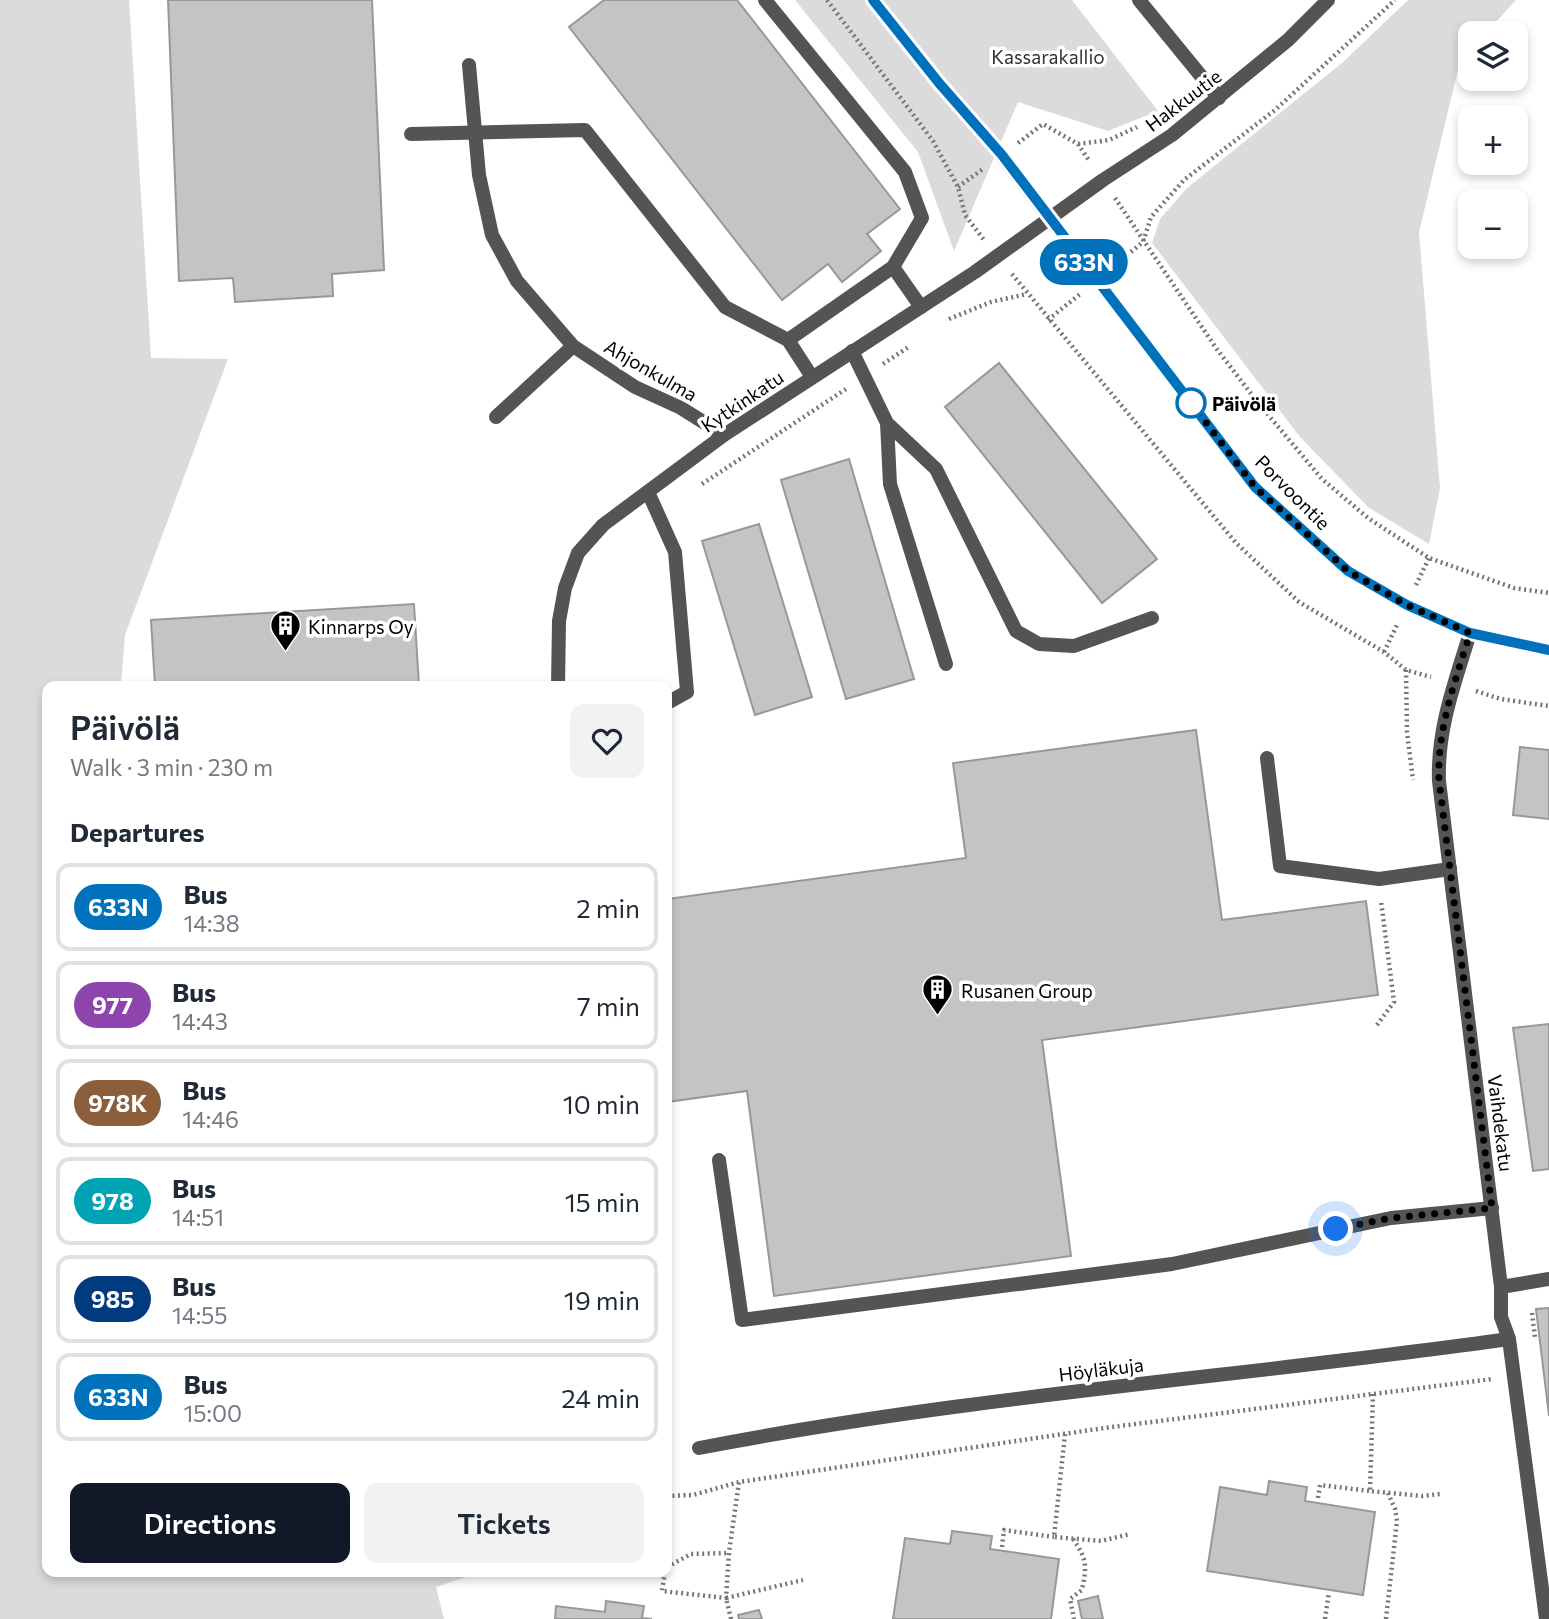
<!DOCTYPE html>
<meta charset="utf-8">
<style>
body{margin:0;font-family:Commissioner,sans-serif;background:#f2f2f3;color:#1f2937;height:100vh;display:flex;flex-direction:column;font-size:26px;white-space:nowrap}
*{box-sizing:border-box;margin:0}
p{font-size:23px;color:#747a83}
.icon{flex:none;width:38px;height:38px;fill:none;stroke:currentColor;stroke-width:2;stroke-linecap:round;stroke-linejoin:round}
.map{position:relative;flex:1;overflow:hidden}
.details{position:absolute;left:42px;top:681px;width:630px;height:896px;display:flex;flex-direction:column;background:#fff;border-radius:14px;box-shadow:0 4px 10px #0003}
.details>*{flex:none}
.badge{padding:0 14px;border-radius:23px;font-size:24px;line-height:46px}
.tools{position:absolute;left:1458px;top:21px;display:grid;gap:14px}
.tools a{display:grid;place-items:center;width:70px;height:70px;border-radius:14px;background:#fff;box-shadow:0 4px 10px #0003;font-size:35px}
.you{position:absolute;width:35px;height:35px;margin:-18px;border:5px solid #fff;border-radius:50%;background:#1a73e8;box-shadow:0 0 0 10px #1a73e833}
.map>.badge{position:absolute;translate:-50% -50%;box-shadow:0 0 0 4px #fff}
h2{padding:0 28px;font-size:26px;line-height:63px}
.round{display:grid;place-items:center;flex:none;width:74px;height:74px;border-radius:14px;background:#f2f2f3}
.overview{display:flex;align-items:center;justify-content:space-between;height:119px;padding:0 28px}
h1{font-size:33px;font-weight:600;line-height:52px}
.cta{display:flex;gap:14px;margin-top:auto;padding:14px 28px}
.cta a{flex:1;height:80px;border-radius:14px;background:#111827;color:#fff;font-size:28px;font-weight:600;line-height:80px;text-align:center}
.cta a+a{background:#f2f2f3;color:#1f2937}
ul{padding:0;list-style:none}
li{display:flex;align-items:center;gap:21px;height:88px;margin:0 14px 10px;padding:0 14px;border:4px solid #e0e1e3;border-radius:14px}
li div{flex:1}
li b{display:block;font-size:26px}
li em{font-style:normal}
li .badge{min-width:77px;font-weight:700;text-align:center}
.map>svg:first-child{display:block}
.green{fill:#dbdbdb}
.building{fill:#c4c4c4;stroke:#989898;stroke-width:2}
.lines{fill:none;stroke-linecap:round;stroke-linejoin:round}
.path{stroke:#767676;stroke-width:4.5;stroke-dasharray:2 3.5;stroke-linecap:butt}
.service{stroke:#545454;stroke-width:14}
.minor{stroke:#545454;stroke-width:14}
.tertiary{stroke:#545454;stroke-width:14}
.line-casing{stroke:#fff;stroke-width:16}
.line{stroke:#0072bc;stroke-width:10}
.walk{stroke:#000;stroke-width:7;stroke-dasharray:0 12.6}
.stop-dot{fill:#fff;stroke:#0072bc;stroke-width:3.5}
.labels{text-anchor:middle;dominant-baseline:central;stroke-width:7;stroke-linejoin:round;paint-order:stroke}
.park-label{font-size:19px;fill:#323232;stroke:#fff}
.street-label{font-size:19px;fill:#000;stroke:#fff}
.stop-label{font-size:19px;font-weight:bold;fill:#000;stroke:#fff;text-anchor:start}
.poi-label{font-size:19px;fill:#000;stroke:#fff;text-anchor:start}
</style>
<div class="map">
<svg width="1549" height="1619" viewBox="0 0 1549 1619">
<rect width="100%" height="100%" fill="#fff"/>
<!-- green -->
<path class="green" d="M0,0H129L151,358L228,359L125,635L121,686H47V1572H481L436,1587L444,1619H0Z
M795,0H1072L1158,111L1108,131L1018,102L954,251L918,152Z
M1408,0H1516L1486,33H1470V52L1459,65L1419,232L1440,488L1429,544L1369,508L1300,437L1152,243L1160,219L1187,188L1342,63Z"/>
<!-- building -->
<path class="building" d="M168,0H372L384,270L332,274L333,296L235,302L233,278L179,281Z
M604,0H737L900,209L867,234L881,251L842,282L828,264L782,300L569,27Z
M999,363L1157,559L1102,603L945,407Z
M849,459L914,679L846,699L781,480Z
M759,524L812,697L755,715L702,541Z
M414,604L419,686H155L151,620Z
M1196,730L1222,920L1366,901L1378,995L1042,1040L1071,1256L774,1296L747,1091L667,1102V899L966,858L953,763Z
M1520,747L1549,750V819L1513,815Z
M1549,1024V1169L1533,1171L1513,1028Z
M1549,1308V1416L1536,1309Z
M1269,1481L1307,1487L1305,1501L1375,1512L1363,1595L1207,1571L1220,1487L1267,1495Z
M952,1531L992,1536L990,1549L1059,1559L1051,1619H893L905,1538L950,1544Z
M1098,1596L1103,1619H1082L1078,1601Z
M606,1601L644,1606L642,1618L652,1619H555L556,1606L605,1612Z
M759,1610L762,1619H739L738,1615Z"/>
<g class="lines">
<!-- path -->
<path class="path" d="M827,0L933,141L958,187L965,215L984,240
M1018,143L1043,124L1078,144L1090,162
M1078,144L1109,140L1137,127
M958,187L983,169
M1115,198L1216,348L1259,404L1322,479L1368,518L1429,558L1514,588L1549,593
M1114,266L1143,242L1151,217L1184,180L1275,110L1395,0
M1012,274L1236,543L1299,602L1384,652L1406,670L1431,677
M949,319L991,302L1027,294
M1048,320L1080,294
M883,364L910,346
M702,484L846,389
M1416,585L1429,558
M1384,652L1397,625
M1406,670L1407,732L1413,780
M1476,691L1501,699L1549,706
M1377,1025L1394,1002L1381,901
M1532,1313L1535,1337
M1373,1394L1370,1491L1422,1496L1440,1494
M1065,1434L1054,1537L1101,1541L1130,1534
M667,1496L693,1495L739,1482L1104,1428L1492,1379
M1318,1498L1320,1485L1370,1491
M1073,1539C1087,1559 1087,1566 1082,1590L1070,1599L1074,1619
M1002,1547L1004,1530L1054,1537
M667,1567L691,1554L729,1553
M665,1572L662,1591L726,1598L729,1553L739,1482
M731,1619L726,1598L803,1580
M1325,1619L1329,1592
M1386,1619L1397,1521L1395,1509L1388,1493"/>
<!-- service -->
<path class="service" d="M765,0L905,172L922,218L893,267
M1139,0L1219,98
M411,134L585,130L725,307L788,340L812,377
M788,340L893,267L921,307
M852,351L887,423L890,484L946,664
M496,417L573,346
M887,423L936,469L1016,631L1039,644L1074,646L1152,618
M648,492L675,552L687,692L667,703
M1267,758L1280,866L1379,879L1450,869
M719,1160L742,1320L1172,1264L1391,1218L1492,1208"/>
<!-- minor -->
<path class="minor" d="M469,65L479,175L492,235L517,281L573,346L635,387L681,408L724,435
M1470,633C1455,682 1437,729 1439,781L1501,1287V1317L1509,1339L1546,1619
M558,686L559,621L565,588L578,553L603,525L724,435L975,272L1103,180L1172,135L1288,40L1328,0
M1501,1287L1549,1279
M699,1448C967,1396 1239,1377 1509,1339"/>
<!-- tertiary -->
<path class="tertiary" d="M873,0L939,83L1001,155L1255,487L1348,571L1407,605L1470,633L1549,650"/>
</g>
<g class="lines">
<defs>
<path id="line" d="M873,0L939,83L1002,155L1255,487L1348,571L1407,605L1470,633L1549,650"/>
</defs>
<!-- line casing -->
<use href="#line" class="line-casing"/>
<!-- line -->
<use href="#line" class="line"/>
<!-- walk -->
<path class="walk" d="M1191,403L1255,487L1348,571L1407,605L1470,633C1455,682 1437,729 1439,780L1492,1208L1391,1218L1336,1229"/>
</g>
<!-- icons -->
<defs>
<symbol id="building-pin" viewBox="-11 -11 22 30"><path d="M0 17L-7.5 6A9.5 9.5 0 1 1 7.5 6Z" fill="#000" stroke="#fff"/><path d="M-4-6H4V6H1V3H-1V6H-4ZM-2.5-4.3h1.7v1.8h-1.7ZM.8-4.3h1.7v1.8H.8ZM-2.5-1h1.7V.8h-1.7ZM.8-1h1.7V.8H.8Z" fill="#fff"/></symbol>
</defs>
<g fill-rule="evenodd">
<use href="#building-pin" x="268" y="608" width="35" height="47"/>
<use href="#building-pin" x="920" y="972" width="35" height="47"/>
</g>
<!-- markers -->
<circle class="stop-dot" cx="1191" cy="403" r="14"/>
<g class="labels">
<!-- park labels -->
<g class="park-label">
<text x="1048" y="56">Kassarakallio</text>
</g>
<!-- street labels -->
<g class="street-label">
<text transform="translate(1183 100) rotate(-37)">Hakkuutie</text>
<text transform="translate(651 370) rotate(30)">Ahjonkulma</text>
<text transform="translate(742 401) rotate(-34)">Kytkinkatu</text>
<text transform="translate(1293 492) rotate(45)">Porvoontie</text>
<text transform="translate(1501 1123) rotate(83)">Vaihdekatu</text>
<text transform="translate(1101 1369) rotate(-7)">Höyläkuja</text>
</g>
<!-- stop labels -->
<g class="stop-label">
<text x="1212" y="403">Päivölä</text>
</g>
<!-- poi labels -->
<g class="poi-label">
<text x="308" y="626">Kinnarps Oy</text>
<text x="961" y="990">Rusanen Group</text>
</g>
</g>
</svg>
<div class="tools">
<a><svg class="icon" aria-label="layers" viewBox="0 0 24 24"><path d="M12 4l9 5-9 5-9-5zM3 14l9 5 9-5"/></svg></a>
<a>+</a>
<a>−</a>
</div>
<div class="you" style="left:1336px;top:1229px"></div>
<b class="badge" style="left:1084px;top:262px;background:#0072bc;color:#fff">633N</b>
<section class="details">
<div class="overview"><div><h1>Päivölä</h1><p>Walk · 3 min · 230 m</p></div><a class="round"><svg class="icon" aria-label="heart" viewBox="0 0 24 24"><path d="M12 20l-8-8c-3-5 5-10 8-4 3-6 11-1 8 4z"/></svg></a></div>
<h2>Departures</h2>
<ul>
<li><span class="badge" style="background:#0072bc;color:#fff">633N</span><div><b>Bus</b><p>14:38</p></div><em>2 min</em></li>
<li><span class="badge" style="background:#8e44ad;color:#fff">977</span><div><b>Bus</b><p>14:43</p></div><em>7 min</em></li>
<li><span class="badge" style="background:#8b5e3c;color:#fff">978K</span><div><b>Bus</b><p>14:46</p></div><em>10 min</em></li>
<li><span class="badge" style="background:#00a3b4;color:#fff">978</span><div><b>Bus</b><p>14:51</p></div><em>15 min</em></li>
<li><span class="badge" style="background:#003b80;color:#fff">985</span><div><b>Bus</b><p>14:55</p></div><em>19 min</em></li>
<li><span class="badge" style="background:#0072bc;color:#fff">633N</span><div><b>Bus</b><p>15:00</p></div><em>24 min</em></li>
</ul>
<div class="cta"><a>Directions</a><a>Tickets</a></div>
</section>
</div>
